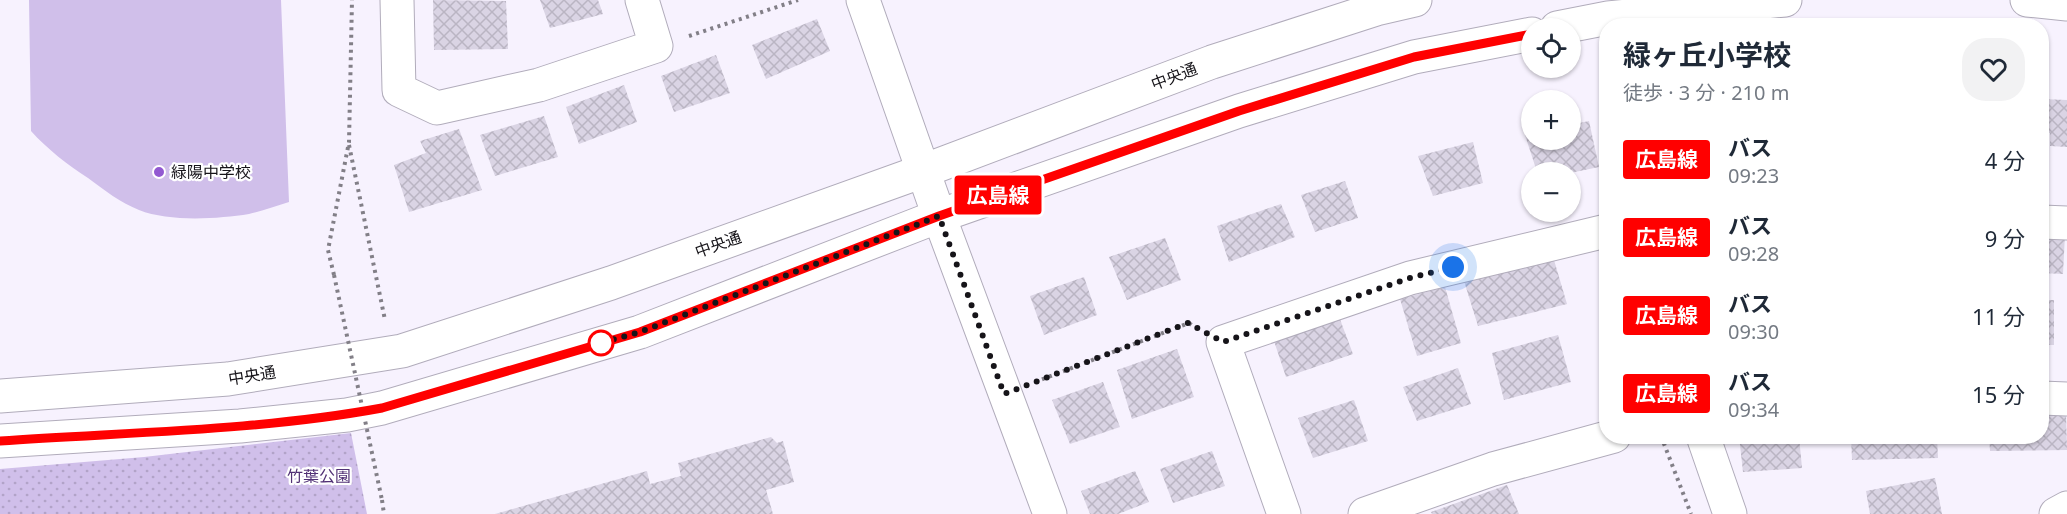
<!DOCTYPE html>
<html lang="ja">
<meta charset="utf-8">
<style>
body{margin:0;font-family:"Noto Sans","Noto Sans JP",sans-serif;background:#f2f2f3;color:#1f2937;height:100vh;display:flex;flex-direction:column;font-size:22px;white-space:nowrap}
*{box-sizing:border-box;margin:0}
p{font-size:20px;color:#747a83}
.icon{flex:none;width:33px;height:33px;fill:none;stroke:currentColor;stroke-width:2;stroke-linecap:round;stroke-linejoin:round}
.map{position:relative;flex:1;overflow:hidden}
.sheet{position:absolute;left:1599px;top:18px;width:450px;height:426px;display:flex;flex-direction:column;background:#fff;border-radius:24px;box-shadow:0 2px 4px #0004}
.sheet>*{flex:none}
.badge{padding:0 12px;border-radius:4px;font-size:21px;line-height:39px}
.controls{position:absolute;left:1521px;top:18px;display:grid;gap:12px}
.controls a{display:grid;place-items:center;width:60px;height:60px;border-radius:50%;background:#fff;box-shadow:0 2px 4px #0004;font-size:30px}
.you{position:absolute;width:30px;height:30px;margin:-15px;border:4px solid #fff;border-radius:50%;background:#1a73e8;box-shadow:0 0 0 9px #1a73e833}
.map>.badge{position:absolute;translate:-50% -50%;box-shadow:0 0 0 3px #fff}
.round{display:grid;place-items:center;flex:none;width:63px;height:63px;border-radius:24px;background:#f2f2f3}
.headline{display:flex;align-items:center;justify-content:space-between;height:102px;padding:0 24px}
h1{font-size:28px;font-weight:700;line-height:45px}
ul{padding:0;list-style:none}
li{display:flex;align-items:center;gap:18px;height:78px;padding:0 24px}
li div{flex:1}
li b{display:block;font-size:22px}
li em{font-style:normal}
li .badge{min-width:66px;font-weight:700;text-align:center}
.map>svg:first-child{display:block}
.grass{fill:#d0bfea}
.park{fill:url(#park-dots)}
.building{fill:url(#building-cross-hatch)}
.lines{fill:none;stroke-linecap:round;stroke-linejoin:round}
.minor-casing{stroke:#b1acbb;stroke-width:35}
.tertiary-casing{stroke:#b1acbb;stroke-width:35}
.path{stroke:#827f87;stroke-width:4;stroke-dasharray:3 4.5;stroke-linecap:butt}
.minor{stroke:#fff;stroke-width:33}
.tertiary{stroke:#fff;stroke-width:33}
.path-bridge{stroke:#827f87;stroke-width:4;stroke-dasharray:3 4.5;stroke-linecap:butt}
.line-casing{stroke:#fff;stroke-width:14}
.line{stroke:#f00;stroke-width:9}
.walk{stroke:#161419;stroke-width:6;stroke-dasharray:0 10.8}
.poi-dot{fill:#9259d1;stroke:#fff;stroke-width:2}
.stop-dot{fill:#fff;stroke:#f00;stroke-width:3}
.labels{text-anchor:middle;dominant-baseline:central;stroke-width:4.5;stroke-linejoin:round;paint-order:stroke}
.street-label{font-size:16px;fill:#161419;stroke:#fff}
.poi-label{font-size:16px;fill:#161419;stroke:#fff;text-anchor:start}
.park-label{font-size:16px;fill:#513175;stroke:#fff}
</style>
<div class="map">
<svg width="2067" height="514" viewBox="0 0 2067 514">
<defs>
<pattern id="park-dots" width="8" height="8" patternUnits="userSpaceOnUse" patternTransform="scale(1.5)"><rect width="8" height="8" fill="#d0bfea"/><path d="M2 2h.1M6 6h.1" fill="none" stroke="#b2a3c8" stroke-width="1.8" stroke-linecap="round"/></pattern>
<pattern id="building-cross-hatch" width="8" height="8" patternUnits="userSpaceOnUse" patternTransform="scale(1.5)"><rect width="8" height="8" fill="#dad4e4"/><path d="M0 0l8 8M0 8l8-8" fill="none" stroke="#bab5c3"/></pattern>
</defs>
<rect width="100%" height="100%" fill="#f7f2fe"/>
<!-- grass -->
<path class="grass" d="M29,0H281L289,202C276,206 263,211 249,214C217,219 169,222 139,210C121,203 104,190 88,178C68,165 47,149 31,131Z"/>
<!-- park -->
<path class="park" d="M351,433L367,514H0V469L144,457Z"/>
<!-- building -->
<path class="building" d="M433,0L506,1L508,49L434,50Z
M540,0H598L603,14L550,28Z
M817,19L830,51L766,79L752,45Z
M716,55L730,93L674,112L661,76Z
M624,85L637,122L579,144L566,107Z
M2042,99L2067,100V147L2050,146V133L2042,132Z
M544,116L558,157L495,176L480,135Z
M1589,121L1599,167L1570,173L1537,172L1525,135L1532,133V140H1570V125Z
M459,129L482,190L409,212L394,165L426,153L420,141Z
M1473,142L1483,183L1433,196L1418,156Z
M1345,181L1358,218L1315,232L1301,195Z
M1281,204L1295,237L1229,262L1217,226Z
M2042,233L2065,234L2063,274L2042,273Z
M1165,238L1181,280L1127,300L1109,257Z
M1554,260L1567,304L1478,326L1464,281Z
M1084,277L1097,315L1044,335L1030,296Z
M1445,287L1461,343L1417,356L1400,299Z
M2042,300H2054V345H2042Z
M1338,314L1353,354L1286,377L1272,335Z
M1558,335L1571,382L1504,400L1492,353Z
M1177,349L1194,397L1132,419L1117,370Z
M1458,368L1471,404L1417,421L1403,387Z
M1103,382L1120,427L1070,444L1052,400Z
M1354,400L1368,441L1313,458L1298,418Z
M2042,413H2066L2067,450L1990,451L1989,436H2042Z
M1739,436H1799L1802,468L1743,472Z
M1851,436H1937L1938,458L1852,460Z
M771,437L777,443L783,441L794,482L766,490L773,514H495L647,471L650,484L681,476L678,463Z
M1212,451L1225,486L1173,503L1160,469Z
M1135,471L1149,502L1118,514H1090L1081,491Z
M1935,478L1942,514H1870L1866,491Z
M1507,485L1519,514H1432L1431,512Z"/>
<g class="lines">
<defs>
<path id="minor" d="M397,0L399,90L437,108L539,85L656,46L642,0
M863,0L939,216L1050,514
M2042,222L2067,223
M2042,398L2067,399
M1703,436L1730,514
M1284,514L1223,342L1410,278L1606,231
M1365,514L1493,469L1614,436
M2056,514L2067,508"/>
<path id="tertiary" d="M2027,0L2067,4
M1557,28L1608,18L1785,0
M0,396L228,379L402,351L611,283L923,171L1212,62L1376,9L1415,0
M0,441L240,426L347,415L382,408L640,332L939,216L1239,111L1414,57L1532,34"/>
</defs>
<!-- minor casing -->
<use href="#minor" class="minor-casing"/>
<!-- tertiary casing -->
<use href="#tertiary" class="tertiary-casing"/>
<!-- path -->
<path class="path" d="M689,36L798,0
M349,145L385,320
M334,275L328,250L349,142L352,0
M1035,382L1189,323L1193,326
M1661,436L1691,514
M382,500L384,514"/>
<!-- minor -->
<use href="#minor" class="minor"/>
<!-- tertiary -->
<use href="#tertiary" class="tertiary"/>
<!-- path-bridge -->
<path class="path-bridge" d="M334,275L382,500"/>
</g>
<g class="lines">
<defs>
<path id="line" d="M0,441C127,432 257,431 382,408L640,332L939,216L1239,111L1414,57L1532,34"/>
</defs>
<!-- line casing -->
<use href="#line" class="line-casing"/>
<!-- line -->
<use href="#line" class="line"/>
<!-- walk -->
<path class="walk" d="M601,343L597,344L640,332L939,216L1004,394L1188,323L1223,342L1410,278L1453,267"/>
</g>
<!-- markers -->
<circle class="poi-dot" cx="159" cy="172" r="6"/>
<circle class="stop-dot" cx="601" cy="343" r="12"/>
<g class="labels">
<!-- street labels -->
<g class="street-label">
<text transform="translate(1174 76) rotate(-21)">中央通</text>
<text transform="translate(718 244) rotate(-20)">中央通</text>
<text transform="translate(252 375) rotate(-9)">中央通</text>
</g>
<!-- poi labels -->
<g class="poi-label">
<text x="171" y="172">緑陽中学校</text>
</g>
<!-- park labels -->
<g class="park-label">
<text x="319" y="476">竹葉公園</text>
</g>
</g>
</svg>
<div class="controls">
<a><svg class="icon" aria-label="locate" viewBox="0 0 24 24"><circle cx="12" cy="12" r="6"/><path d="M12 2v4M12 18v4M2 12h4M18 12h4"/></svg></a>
<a>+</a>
<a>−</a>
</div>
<div class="you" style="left:1453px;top:267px"></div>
<b class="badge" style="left:998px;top:195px;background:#f00;color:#fff">広島線</b>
<section class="sheet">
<div class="headline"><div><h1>緑ヶ丘小学校</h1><p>徒歩 · 3 分 · 210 m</p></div><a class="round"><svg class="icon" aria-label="heart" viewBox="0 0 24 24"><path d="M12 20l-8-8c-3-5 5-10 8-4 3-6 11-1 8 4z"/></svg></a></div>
<ul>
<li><span class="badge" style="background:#f00;color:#fff">広島線</span><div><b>バス</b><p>09:23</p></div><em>4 分</em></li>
<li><span class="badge" style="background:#f00;color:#fff">広島線</span><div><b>バス</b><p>09:28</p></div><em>9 分</em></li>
<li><span class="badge" style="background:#f00;color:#fff">広島線</span><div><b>バス</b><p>09:30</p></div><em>11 分</em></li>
<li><span class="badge" style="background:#f00;color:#fff">広島線</span><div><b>バス</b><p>09:34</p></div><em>15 分</em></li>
</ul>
</section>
</div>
